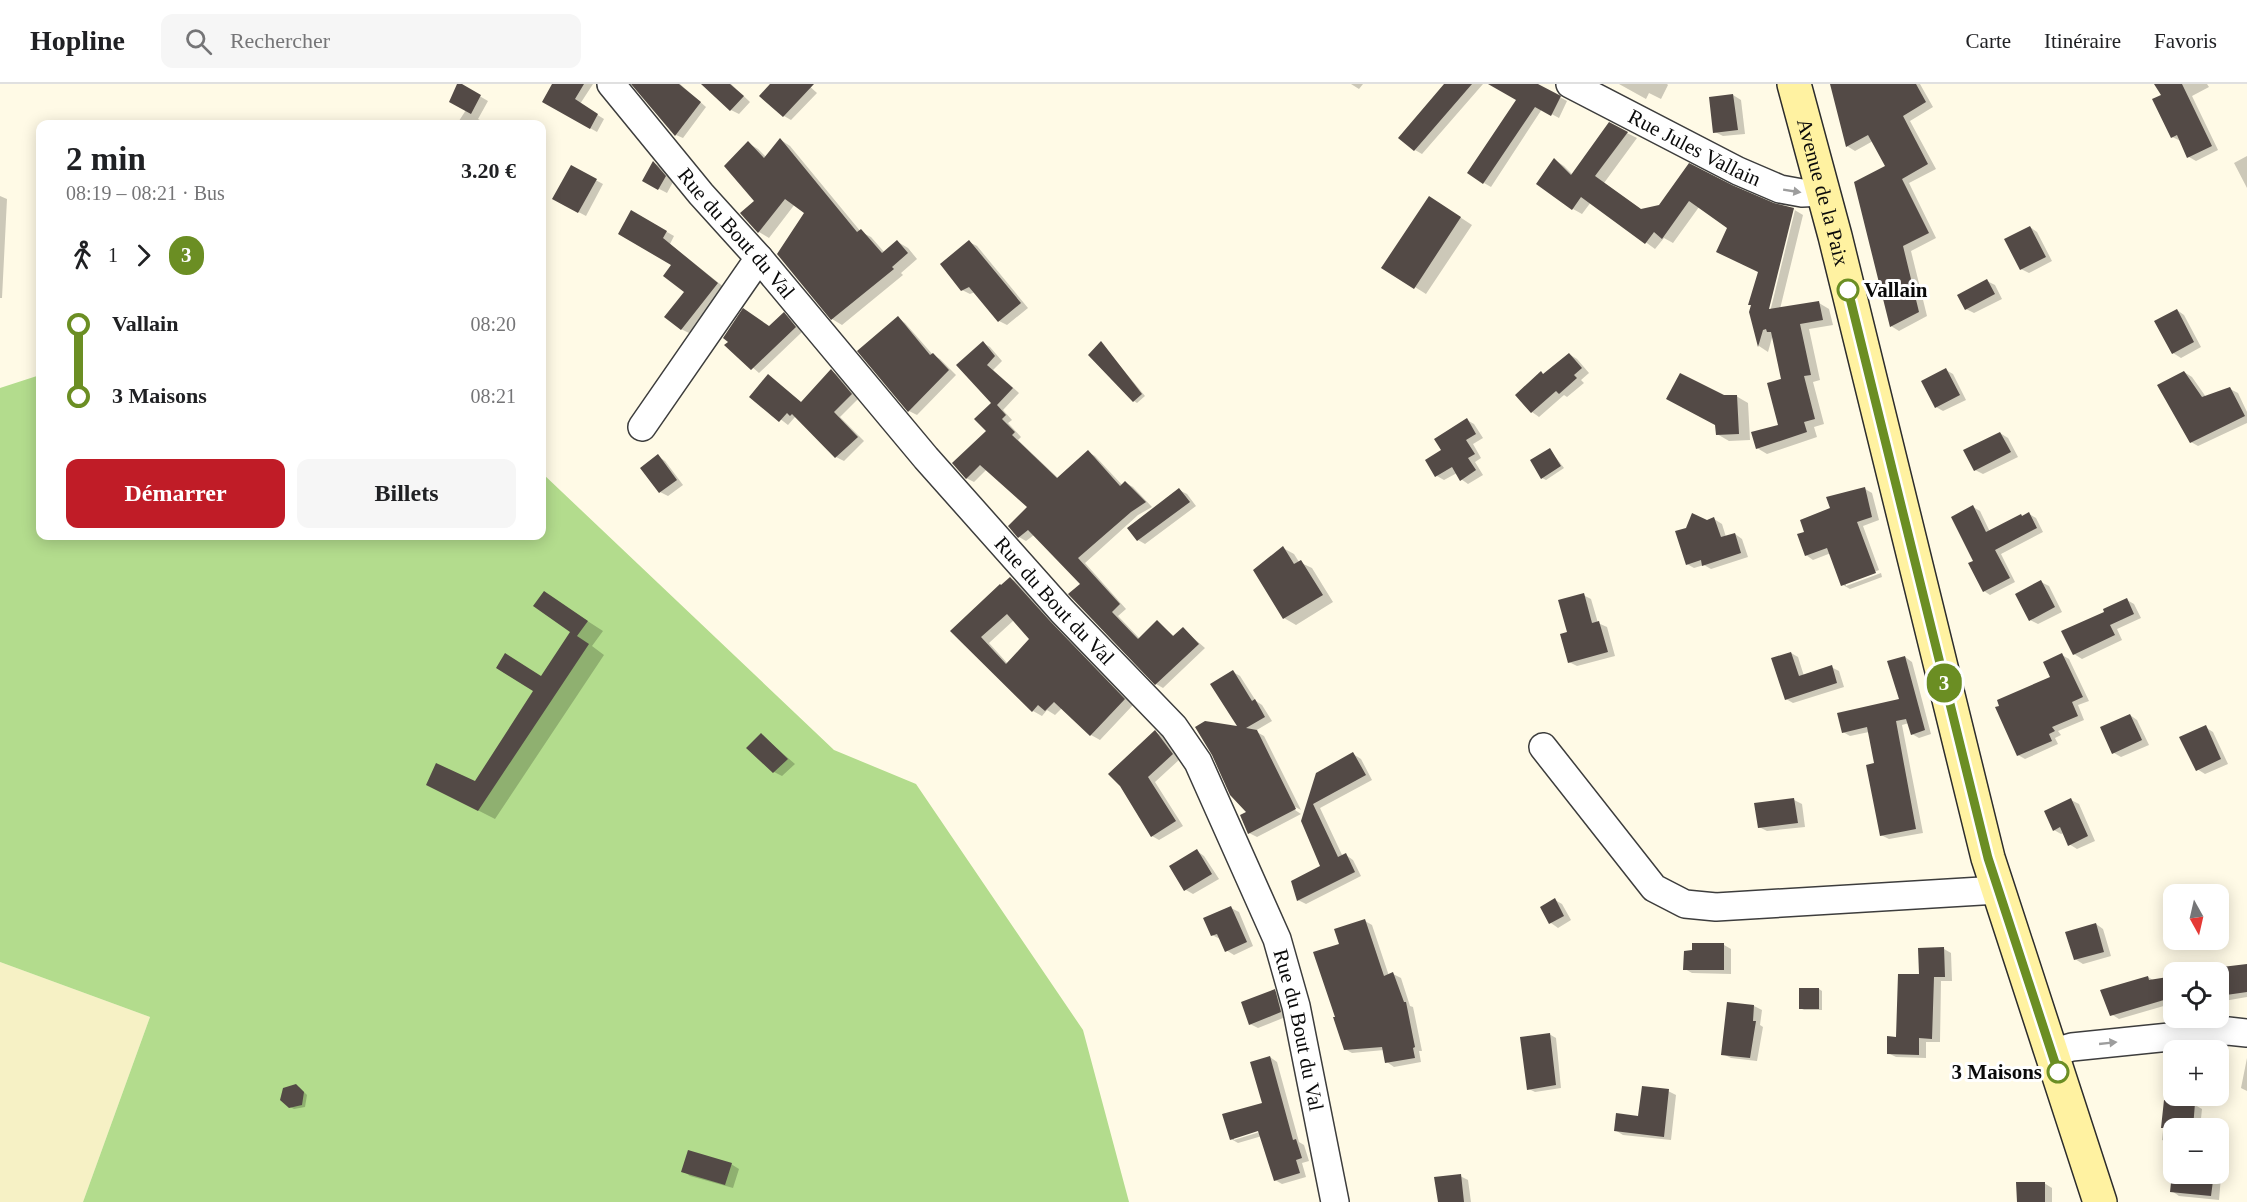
<!DOCTYPE html>
<html lang="fr">
<meta charset="utf-8">
<style>
body{margin:0;font-family:Georgia,serif;background:#f6f6f6;color:#202124;height:100vh;display:flex;flex-direction:column;font-size:22px;white-space:nowrap}
*{box-sizing:border-box;margin:0}
p{font-size:20px;color:#757577}
.icon{flex:none;width:33px;height:33px;fill:none;stroke:currentColor;stroke-width:2;stroke-linecap:round;stroke-linejoin:round}
.map{position:relative;flex:1;overflow:hidden}
.side{position:absolute;left:36px;top:36px;width:510px;height:420px;display:flex;flex-direction:column;background:#fff;border-radius:12px;box-shadow:0 3px 15px #0003}
.side>*{flex:none}
.badge{padding:0 12px;border-radius:20px;font-size:21px;line-height:39px}
.needle{width:39px;rotate:172deg}
.fabs{position:absolute;left:2163px;top:800px;display:grid;gap:12px}
.fabs a{display:grid;place-items:center;width:66px;height:66px;border-radius:12px;background:#fff;box-shadow:0 3px 15px #0003;font-size:30px}
.map>.badge{position:absolute;translate:-50% -50%;box-shadow:0 0 0 3px #fff}
.legs{display:flex;align-items:center;gap:9px;height:66px;padding:0 30px;font-size:20px}
.legs p{margin-inline-start:auto}
.headline{display:flex;align-items:center;justify-content:space-between;height:102px;padding:0 30px}
h1{font-size:33px;font-weight:600;line-height:45px}
.cta{display:flex;gap:12px;margin-top:auto;padding:12px 30px}
.cta a{flex:1;height:69px;border-radius:12px;background:#c01c27;color:#fff;font-size:24px;font-weight:600;line-height:69px;text-align:center}
.cta a+a{background:#f6f6f6;color:#202124}
ul{padding:0 30px;list-style:none}
li{display:flex;align-items:center;gap:21px;height:72px;font-size:22px}
li i{display:grid;place-items:center;width:9px;height:100%;margin:0 8px;background:currentColor}
li i::after{content:'';width:15px;height:15px;margin:-8px;border:4px solid;border-radius:50%;background:#fff}
li p{margin-inline-start:auto}
li:first-child i{background:linear-gradient(#0000 50%,currentColor 0)}
li:last-child i{background:linear-gradient(currentColor 50%,#0000 0)}
header{display:flex;align-items:center;gap:36px;box-sizing:border-box;height:84px;padding:0 30px;background:#fff;border-bottom:2px solid #e0e0e0}
header strong{font-size:28px}
nav{display:flex;gap:33px;margin-inline-start:auto;font-size:21px}
.search{width:420px;height:54px;background:#f6f6f6;display:flex;align-items:center;gap:15px;box-sizing:border-box;padding:0 21px;border-radius:12px;color:#757577;font-size:22px}
.map>svg:first-child{display:block}
.farmland{fill:#f6f1c5}
.forest{fill:#b3dc8d}
.shadow{fill:#0003;fill-rule:evenodd}
.building{fill:#534a46;fill-rule:evenodd}
.lines{fill:none;stroke-linecap:round;stroke-linejoin:round}
.minor-casing{stroke:#3d3d3d;stroke-width:30}
.secondary-casing{stroke:#2c2c2c;stroke-width:36}
.minor{stroke:#fff;stroke-width:27}
.secondary{stroke:#fff2a1;stroke-width:33}
.oneway{fill:#9d9d9d}
.line-1-casing{stroke:#fff;stroke-width:14}
.line-1{stroke:#6b8e23;stroke-width:9}
.stop-1-dot{fill:#fff;stroke:#6b8e23;stroke-width:3}
.labels{text-anchor:middle;dominant-baseline:central;stroke-width:6;stroke-linejoin:round;paint-order:stroke}
.street-label{font-size:21px;fill:#0a0a0a;stroke:#fff}
.stop-label{font-size:21px;font-weight:bold;fill:#0a0a0a;stroke:#fff;text-anchor:start}
</style>
<header>
<strong>Hopline</strong>
<div class="search"><svg class="icon" aria-label="search" viewBox="0 0 24 24"><circle cx="10" cy="10" r="6"/><path d="M15 15l6 6"/></svg>Rechercher</div>
<nav><a>Carte</a><a>Itinéraire</a><a>Favoris</a></nav>
</header>
<div class="map">
<svg width="2247" height="1118" viewBox="0 0 2247 1118">
<rect width="100%" height="100%" fill="#fffae6"/>
<!-- farmland -->
<path class="farmland" d="M0,878L150,933L83,1118H0Z"/>
<!-- forest -->
<path class="forest" d="M40,291V452H542V389L834,666L916,700L1083,946L1129,1118H83L150,933L0,878V304Z"/>
<!-- shadow -->
<path class="shadow" d="M459,0L488,17L478,35L487,40H457L466,26Z
M554,0H593L580,20L604,35L597,48L544,18Z
M634,0H680L706,23L683,54L676,51Z
M707,0H731L750,18L739,30L731,26Z
M772,0H807L817,9L791,36L784,32Z
M1351,0H1363L1359,5Z
M1446,0H1483L1422,70L1415,66Z
M1491,0H1536L1567,17L1559,34L1542,25L1491,103L1484,99L1518,16Z
M1619,0H1667L1668,1L1661,15L1649,9L1646,15Z
M1832,0H1920L1933,23L1910,37L1936,85L1909,99L1936,154L1911,167L1927,232L1899,247L1891,242L1887,83L1873,57L1855,67L1847,62Z
M2156,0H2207L2209,3L2192,12L2218,66L2196,77L2189,73L2181,57L2172,53L2163,12Z
M1733,11L1741,16L1745,50L1723,52L1715,48Z
M1627,49L1637,54L1604,99L1642,126L1660,122L1690,81L1773,121L1793,125L1803,131L1780,225L1819,219L1829,225L1833,241L1809,245L1820,296L1813,298L1824,340L1814,343L1817,353L1767,370L1757,364L1780,342L1783,296L1773,250L1768,268L1759,262L1750,228L1759,188L1729,143L1699,123L1673,159L1664,154L1655,165L1591,118L1582,130L1573,125L1555,76L1564,82L1573,91ZM1792,126H1795L1769,232H1766Z
M781,56L790,62L861,148L871,153L885,169L898,158L908,164L917,175L901,189L903,191L842,241L832,235L778,170L806,128L795,120L769,154L759,148L748,59L758,65L766,73Z
M2247,72V104L2234,79Z
M654,79L661,83L673,98L667,109L644,97Z
M571,83L603,100L586,132L554,115Z
M0,112L7,115L2,214H0Z
M1440,120L1472,141L1426,210L1383,183Z
M632,128L674,152L670,160L725,204L689,249L681,245L686,208L673,181Z
M2030,143L2037,148L2052,177L2029,189L2021,185Z
M969,158L977,162L1028,224L1007,241L999,237L975,208L970,210L962,206Z
M1987,197L1995,201L2002,215L1974,229L1966,225Z
M2177,226L2184,231L2201,263L2181,274L2173,269Z
M784,230L791,234L802,248L759,289L727,261L770,244Z
M898,234L905,239L933,271L940,275L956,291L917,331L909,327Z
M983,259L990,263L1002,277L993,286L1019,309L1003,326L1012,336L1008,339L1021,353L1018,356L1059,395L1088,368L1095,372L1123,402L1126,399L1133,403L1152,423L1138,431L1085,479L1126,525L1118,532L1140,555L1157,538L1175,553L1183,545L1205,564L1163,604L1156,600L1082,500L1034,451L1026,457L1019,453L1029,423L987,385L974,398L966,394L988,348L994,319Z
M1101,259L1145,312L1137,319L1134,317Z
M1569,270L1577,275L1589,289L1581,296L1584,299L1567,313L1564,311L1539,333L1532,328L1544,291Z
M1946,286L1953,290L1966,316L1943,327L1936,323Z
M831,287L838,291L858,315L840,333L864,357L844,377L836,373L799,334L795,333L788,341L752,313L769,292L802,319Z
M2184,288L2192,293L2206,313L2230,305L2238,309L2247,328V339L2198,362L2191,358Z
M1736,312L1748,319L1750,356L1729,357L1717,350L1723,313Z
M1467,336L1474,340L1483,354L1473,360L1481,374L1475,378L1483,391L1468,400L1461,395L1457,389L1444,396L1437,392L1443,367Z
M2000,349L2008,354L2018,373L1983,390L1975,386Z
M1550,366L1564,384L1546,396L1542,394Z
M658,372L665,377L683,401L668,412L660,408Z
M1865,405L1872,409L1879,436L1863,442L1879,486L1846,499V502L1881,489L1882,493L1850,505L1843,501L1831,469L1813,476L1806,471V448L1832,425Z
M1179,406L1187,410L1196,422L1145,460L1138,456Z
M1973,423L1980,427L1990,448L2029,430L2036,434L2043,448L2001,470L2015,498L1990,511L1984,507L1975,478Z
M1714,435L1722,440L1726,453L1735,450L1742,455L1748,473L1711,485L1704,481L1694,484L1687,480L1706,437Z
M1283,464L1294,470L1299,478L1312,484L1333,518L1296,541L1284,534Z
M1010,494L1020,500L1059,544L1133,621L1100,656L1091,651L1062,624L1055,631L1047,626L1042,632L1033,627L952,547ZM1014,536L1031,555L1008,580L989,559Z
M2041,498L2049,502L2062,528L2038,540L2030,536Z
M544,509L603,547L592,562L604,571L495,735L444,709L476,699L572,547Z
M1583,511L1591,515L1598,539L1607,543L1615,572L1577,582L1569,578V549Z
M2127,516L2134,520L2141,534L2117,545L2122,556L2082,575L2074,570L2106,527Z
M1791,569L1798,573L1804,592L1831,583L1839,587L1844,603L1793,619L1786,615Z
M2062,571L2069,575L2089,617L2078,621L2084,636L2058,647L2061,651L2055,654L2058,660L2025,675L2018,671Z
M1905,573L1912,578L1931,650L1919,654L1912,650L1909,639L1902,641L1923,749L1889,755L1881,751L1876,680L1869,648L1850,652L1843,648L1901,616Z
M1233,588L1240,592L1256,617L1262,621L1272,637L1255,647L1264,652L1301,726L1290,720L1289,722L1301,730L1257,753L1249,749Z
M2130,631L2137,636L2149,661L2121,673L2114,669Z
M2205,643L2213,648L2228,680L2205,690L2197,685Z
M1155,648L1163,652L1180,675L1155,698L1183,742L1159,756L1152,752L1121,701Z
M761,651L795,680L782,692L774,688L749,664Z
M1353,670L1361,675L1372,696L1320,724L1343,773L1346,771L1353,776L1361,792L1306,820L1298,816L1322,783L1303,737L1317,690Z
M1794,716L1802,720L1805,743L1767,747L1759,743Z
M2071,716L2079,720L2095,757L2077,765L2069,760L2064,749L2061,750L2054,746Z
M1197,767L1204,772L1219,795L1193,810L1186,806Z
M1555,816L1562,820L1571,836L1558,844L1551,839Z
M1231,824L1239,828L1253,862L1234,871L1226,866L1220,855L1212,851Z
M1365,837L1372,841L1389,892L1393,890L1401,894L1410,922L1413,923L1422,967H1419L1421,978L1394,983L1387,978L1384,966L1352,969L1345,965L1341,861Z
M2096,840L2103,845L2111,872L2083,880L2075,875Z
M1724,861L1731,865V890L1692,889L1685,885Z
M1944,865L1951,869L1952,897H1941L1940,958H1926V974L1896,973L1888,969L1898,954L1920,891Z
M2247,881V913L2218,918V888H2205Z
M2148,893L2153,896L2174,893V919L2119,935L2111,930Z
M1819,905L1822,907V926H1804L1800,924Z
M1275,907L1282,912L1288,932L1258,944L1250,940Z
M1728,919L1754,922L1762,926L1760,941L1763,943L1757,977L1731,974L1723,970Z
M1549,950L1556,954L1561,1004L1535,1008L1529,1005Z
M1270,973L1277,978L1299,1058L1304,1061L1309,1077L1302,1079L1306,1093L1282,1100L1275,1096L1262,1052L1238,1059L1231,1055L1264,1020ZM1265,1043L1266,1046L1234,1056V1053Z
M2247,974V1007L2241,1004Z
M299,1003L307,1011L305,1023L294,1025L290,1023Z
M1668,1007L1676,1011L1671,1056L1623,1051L1615,1046L1640,1034Z
M2166,1018L2195,1021L2202,1025L2200,1044H2174V1061L2162,1056Z
M731,1080L739,1085L733,1104L690,1092L683,1087Z
M2174,1089H2212L2221,1093L2219,1116L2179,1112L2172,1107Z
M1460,1092L1468,1096L1471,1118H1475H1438Z
M2044,1099L2052,1104V1118H2018Z"/>
<!-- building -->
<path class="building" d="M457,0H462L481,11L471,30L449,18Z
M552,0H584L575,15L598,30L590,45L542,18Z
M631,0H679L701,18L675,52Z
M701,0H730L744,12L730,27Z
M770,0H814L783,33L759,12Z
M1444,0H1472L1414,67L1398,54Z
M1488,0H1538L1561,12L1551,32L1535,23L1483,100L1467,89L1516,16Z
M1830,0H1916L1926,18L1903,32L1928,80L1902,95L1929,149L1903,162L1919,228L1890,243L1854,98L1885,82L1868,51L1846,63Z
M2154,0H2182L2212,62L2187,74L2177,51L2171,54L2152,15L2161,11Z
M1733,10L1738,46L1713,49L1709,13Z
M1609,38L1628,48L1595,92L1641,125L1659,121L1689,79L1732,101L1774,119L1794,124L1769,225L1819,217L1823,236L1800,240L1811,291L1804,292L1815,335L1804,338L1807,348L1756,365L1751,348L1778,341L1767,299L1781,295L1771,248H1767L1766,245L1763,246L1758,263L1749,228L1751,221H1748L1758,188L1716,168L1727,144L1689,117L1662,155L1654,148L1645,160L1581,113L1572,126L1536,100L1554,74L1571,91Z
M780,54L857,148L861,145L882,169L897,156L908,169L892,183L894,185L831,236L777,170L804,129L785,115L758,149L740,129L754,117L724,82L748,57L764,74Z
M653,77L666,92L658,106L642,97Z
M571,81L597,95L578,129L552,115Z
M1429,112L1461,133L1414,205L1381,184Z
M631,126L667,147L663,154L718,199L681,246L664,233L684,208L663,192L671,181L618,150Z
M2030,142L2046,173L2020,186L2004,155Z
M969,156L1021,219L998,238L969,203L961,207L940,180Z
M1987,195L1995,210L1965,226L1957,211Z
M743,224L769,242L784,228L796,243L751,286L724,261L728,258L723,254Z
M2177,225L2194,258L2172,270L2154,237Z
M898,232L930,271L933,269L949,286L908,328L857,267Z
M983,257L995,272L987,281L1013,304L997,321L1006,331L1002,335L1015,348L1012,351L1057,394L1088,366L1120,402L1125,397L1146,418L1131,428L1078,474L1120,520L1112,528L1138,555L1157,536L1173,552L1183,543L1199,560L1155,601L1068,510L1080,500L1028,446L1018,454L1008,442L1027,423L980,381L966,395L952,379L986,347L974,335L991,319L956,281Z
M1101,257L1142,310L1133,318L1088,271Z
M1569,269L1582,284L1574,291L1577,294L1559,310L1556,307L1531,329L1515,311L1541,287L1543,290Z
M1946,284L1960,311L1935,324L1921,297Z
M831,285L852,310L834,328L858,353L835,374L792,330L790,332L787,329L779,338L749,313L768,290L801,318Z
M2184,287L2202,313L2230,303L2245,332L2190,359L2157,301Z
M1680,289L1724,311H1737L1739,350L1716,351L1715,341L1666,315Z
M1467,334L1476,350L1466,356L1475,370L1468,374L1476,386L1460,397L1452,383L1435,393L1425,376L1441,366L1434,355Z
M2000,348L2011,368L1974,387L1963,366Z
M1550,364L1561,382L1541,395L1530,376Z
M658,370L677,396L659,409L640,384Z
M1865,403L1872,433L1857,438L1876,489L1841,502L1827,464L1805,472L1797,450L1804,448L1800,436L1830,424L1826,413Z
M1179,404L1190,418L1137,457L1127,444Z
M1973,421L1986,448L2021,430L2022,432L2029,428L2037,444L1995,466L2010,494L1983,508L1968,479L1973,477L1951,433Z
M1692,429L1707,436L1714,433L1721,453L1735,449L1741,469L1702,482L1701,476L1686,481L1675,447L1686,444Z
M1283,462L1294,480L1301,476L1323,511L1283,535L1253,486Z
M1010,493L1050,537L1125,615L1090,652L1054,618L1045,627L1038,621L1032,628L950,547L1000,500L1001,501ZM1007,530L1029,555L1006,580L981,553Z
M2041,496L2055,523L2029,537L2015,510Z
M544,507L588,537L577,552L589,560L478,727L426,701L436,679L475,697L533,607L496,584L505,569L541,592L570,548L533,522Z
M1584,509L1592,539L1599,537L1608,568L1568,579L1560,550L1567,548L1558,516Z
M2127,514L2134,530L2110,541L2115,551L2073,571L2061,547L2104,528L2103,525Z
M1791,568L1799,592L1832,581L1837,599L1785,616L1771,574Z
M2062,569L2083,613L2072,618L2078,632L2052,643L2055,647L2049,650L2052,657L2017,672L1995,623L1999,622L1997,616L2050,593L2043,578Z
M1905,572L1925,646L1911,651L1906,635L1896,637L1916,745L1880,752L1866,681L1874,679L1867,643L1842,649L1837,629L1899,615L1887,577Z
M1233,586L1252,617L1255,615L1265,633L1246,644L1257,646L1296,725L1248,750L1240,731L1246,728L1230,711L1212,671L1195,643L1205,637L1237,642L1210,600Z
M2130,630L2142,656L2112,670L2100,643Z
M2206,641L2221,675L2196,687L2179,653Z
M1155,646L1173,670L1148,693L1176,737L1151,753L1120,702L1108,690Z
M761,649L788,675L773,689L746,664Z
M1353,668L1366,691L1313,720L1338,773L1346,769L1355,788L1297,817L1291,797L1320,782L1301,737L1316,689Z
M1794,714L1798,739L1758,744L1754,719Z
M2071,714L2088,752L2068,762L2060,743L2053,747L2044,727Z
M1197,765L1212,790L1184,807L1169,782Z
M1555,814L1564,832L1549,840L1540,823Z
M1231,822L1247,858L1225,868L1217,850L1211,852L1203,834Z
M1365,835L1384,892L1393,888L1404,918H1406L1415,963L1413,964L1415,974L1385,979L1382,963L1344,966L1333,933H1335L1313,868L1339,860L1334,845Z
M2096,839L2104,868L2074,876L2065,848Z
M1692,859H1724V886H1683L1684,867L1692,866Z
M1944,863L1945,893H1934L1932,955L1919,954V971L1887,970V952L1896,953L1898,890H1919L1918,864Z
M2247,880V908L2226,911L2222,883Z
M2148,892L2149,896L2174,892V913L2110,932L2100,906Z
M1799,904H1819V925H1799Z
M1275,905L1281,928L1249,941L1241,918Z
M1727,918L1754,921L1753,937H1756L1750,974L1721,971Z
M1550,949L1556,1001L1527,1006L1520,953Z
M1270,972L1293,1056L1296,1055L1302,1074L1296,1076L1300,1089L1274,1097L1258,1047L1230,1056L1222,1030L1262,1019L1250,978Z
M296,1000L304,1008L302,1021L289,1024L280,1016L283,1004Z
M1642,1002L1669,1005L1664,1053L1614,1047L1616,1029L1638,1032Z
M2164,1016L2195,1019L2193,1044H2161Z
M688,1066L732,1079L725,1101L681,1088Z
M2172,1089H2214L2211,1112L2170,1108Z
M1461,1090L1464,1118H1438L1434,1093Z
M2016,1098H2045V1118H2017Z"/>
<g class="lines">
<defs>
<g id="minor">
<path id="s1" d="M611,0L701,110L759,174L926,374L1062,527L1174,643L1198,678L1277,855L1296,922L1335,1118"/>
<path id="s2" d="M1570,0L1738,87L1780,105L1802,109L1823,108"/>
<path d="M642,343L759,174"/>
<path d="M1543,663L1654,804L1685,820L1716,823L1998,806"/>
<path d="M2051,969L2072,963L2228,947L2247,949"/>
</g>
<g id="secondary">
<path id="s3" d="M1794,0L1835,152L1988,774L2100,1118"/>
</g>
</defs>
<!-- minor casing -->
<use href="#minor" class="minor-casing"/>
<!-- secondary casing -->
<use href="#secondary" class="secondary-casing"/>
<!-- minor -->
<use href="#minor" class="minor"/>
<!-- secondary -->
<use href="#secondary" class="secondary"/>
</g>
<!-- one-way arrows -->
<defs><path id="oneway-solid" d="M-6-.8H1V-3.2L6.5 0L1 3.2V.8H-6Z" transform="scale(1.5)"/></defs>
<g class="oneway">
<use href="#oneway-solid" transform="translate(1792 107) rotate(9)"/>
<use href="#oneway-solid" transform="translate(2108 959) rotate(-6)"/>
</g>
<g class="lines">
<defs>
<path id="line-1" d="M1848,206L1988,774L2058,988"/>
</defs>
<!-- line-1 casing -->
<use href="#line-1" class="line-1-casing"/>
<!-- line-1 -->
<use href="#line-1" class="line-1"/>
</g>
<!-- markers -->
<g class="stop-1-dot">
<circle cx="1848" cy="206" r="10"/>
<circle cx="2058" cy="988" r="10"/>
</g>
<g class="labels">
<!-- street labels -->
<g class="street-label">
<text stroke="none"><textPath href="#s2" startOffset="140">Rue Jules Vallain</textPath></text>
<text stroke="none"><textPath href="#s3" startOffset="112">Avenue de la Paix</textPath></text>
<text stroke="none"><textPath href="#s1" startOffset="195">Rue du Bout du Val</textPath></text>
<text stroke="none"><textPath href="#s1" startOffset="681">Rue du Bout du Val</textPath></text>
<text stroke="none"><textPath href="#s1" startOffset="1185">Rue du Bout du Val</textPath></text>
</g>
<!-- stop labels -->
<g class="stop-label">
<text x="1864" y="206">Vallain</text>
<text x="2042" y="988" text-anchor="end">3 Maisons</text>
</g>
</g>
</svg>
<div class="fabs">
<a><svg class="needle" viewBox="-14 -14 28 28"><path d="M0-13l5 13h-10z" fill="#e53935"/><path d="M0 13l5-13h-10z" fill="#757577"/></svg></a>
<a><svg class="icon" aria-label="locate" viewBox="0 0 24 24"><circle cx="12" cy="12" r="6"/><path d="M12 2v4M12 18v4M2 12h4M18 12h4"/></svg></a>
<a>+</a>
<a>−</a>
</div>
<b class="badge" style="left:1944px;top:599px;background:#6b8e23;color:#fff">3</b>
<section class="side">
<div class="headline"><div><h1>2 min</h1><p>08:19 – 08:21 · Bus</p></div><b>3.20 €</b></div>
<div class="legs"><svg class="icon" aria-label="walk" viewBox="0 0 24 24"><circle cx="13" cy="4" r="2"/><path d="M13 8l-2 6 4 7M11 14l-3 7M7 12l3-4h3l4 4"/></svg>1<svg class="icon" aria-label="forward" viewBox="0 0 24 24"><path d="M9 5l7 7-7 7"/></svg><b class="badge" style="background:#6b8e23;color:#fff">3</b></div>
<ul>
<li><i style="color:#6b8e23"></i><b>Vallain</b><p>08:20</p></li>
<li><i style="color:#6b8e23"></i><b>3 Maisons</b><p>08:21</p></li>
</ul>
<div class="cta"><a>Démarrer</a><a>Billets</a></div>
</section>
</div>
